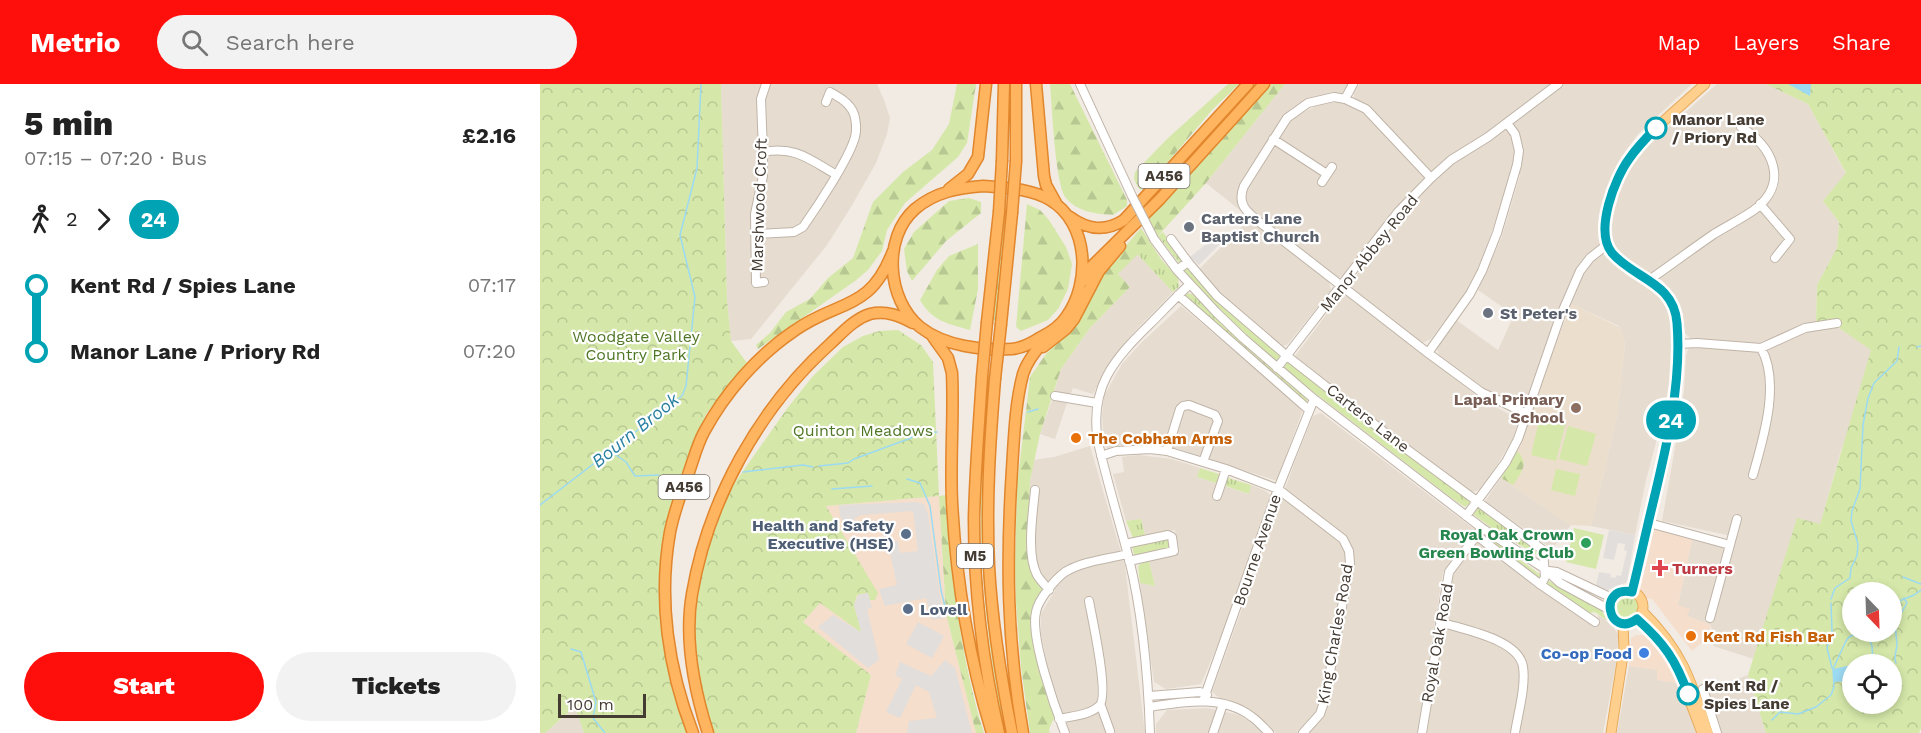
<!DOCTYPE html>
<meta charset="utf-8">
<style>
body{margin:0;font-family:"Work Sans",sans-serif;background:#f2f2f2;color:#222;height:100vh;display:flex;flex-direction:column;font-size:22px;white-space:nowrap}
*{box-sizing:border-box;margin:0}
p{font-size:20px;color:#767676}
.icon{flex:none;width:33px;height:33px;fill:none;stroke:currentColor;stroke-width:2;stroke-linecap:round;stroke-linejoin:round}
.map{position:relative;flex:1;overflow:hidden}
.drawer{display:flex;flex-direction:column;background:#fff;width:540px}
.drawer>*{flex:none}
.badge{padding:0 12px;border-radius:20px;font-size:21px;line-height:39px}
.needle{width:39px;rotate:157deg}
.fabs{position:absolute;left:1302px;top:498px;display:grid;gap:12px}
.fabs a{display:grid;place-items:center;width:60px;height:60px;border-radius:50%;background:#fff;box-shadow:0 3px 9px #0003;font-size:30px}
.scale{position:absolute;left:18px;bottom:15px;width:88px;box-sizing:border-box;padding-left:6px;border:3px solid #443b33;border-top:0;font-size:16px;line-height:21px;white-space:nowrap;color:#443b33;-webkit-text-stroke:4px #fff;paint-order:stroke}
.map>.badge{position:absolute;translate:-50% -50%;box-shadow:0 0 0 3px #fff}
.legs{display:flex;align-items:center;gap:9px;height:66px;padding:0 24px;font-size:20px}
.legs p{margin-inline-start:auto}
.summary{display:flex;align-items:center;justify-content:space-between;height:102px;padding:0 24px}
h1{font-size:33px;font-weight:800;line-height:45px}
.cta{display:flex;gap:12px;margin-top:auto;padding:12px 24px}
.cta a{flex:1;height:69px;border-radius:36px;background:#ff0f0c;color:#fff;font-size:24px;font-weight:800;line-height:69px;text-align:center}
.cta a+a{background:#f2f2f2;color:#222}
ul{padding:0 24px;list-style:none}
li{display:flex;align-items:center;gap:21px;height:66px;font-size:22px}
li i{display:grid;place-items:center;width:9px;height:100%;margin:0 8px;background:currentColor}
li i::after{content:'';width:15px;height:15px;margin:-8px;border:4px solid;border-radius:50%;background:#fff}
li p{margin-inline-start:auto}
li:first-child i{background:linear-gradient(#0000 50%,currentColor 0)}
li:last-child i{background:linear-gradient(currentColor 50%,#0000 0)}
header{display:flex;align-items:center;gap:36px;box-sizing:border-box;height:84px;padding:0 30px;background:#ff0f0c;color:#fff}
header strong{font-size:28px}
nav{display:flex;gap:33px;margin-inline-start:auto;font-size:21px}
.search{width:420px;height:54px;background:#f2f2f2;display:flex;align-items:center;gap:15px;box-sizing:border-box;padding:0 21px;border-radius:33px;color:#767676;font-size:22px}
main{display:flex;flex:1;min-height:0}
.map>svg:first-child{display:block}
.residential{fill:#e6dcd0}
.commercial{fill:#f5decc}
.education{fill:#ecdecc}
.grass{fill:url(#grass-tufts)}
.forest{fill:url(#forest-firs)}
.park{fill:url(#park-crowns);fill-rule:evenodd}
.garden{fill:#d5e8a9}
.parking{fill:#e2dedb}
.water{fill:#9cdaf2}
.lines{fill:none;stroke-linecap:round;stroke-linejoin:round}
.stream{stroke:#9cdaf2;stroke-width:1.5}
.minor-casing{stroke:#c0b4a8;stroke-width:10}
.major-casing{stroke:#e7aa5c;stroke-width:11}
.highway-casing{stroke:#e1862d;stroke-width:13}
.minor{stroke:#fff;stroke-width:8}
.major{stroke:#ffcf8e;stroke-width:9}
.highway{stroke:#ffb460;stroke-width:10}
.minor-bridge-casing{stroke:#c0b4a8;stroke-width:10;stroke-linecap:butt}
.highway-bridge-casing{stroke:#e1862d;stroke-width:13;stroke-linecap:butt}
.minor-bridge{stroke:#fff;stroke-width:8}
.highway-bridge{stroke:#ffb460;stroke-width:10}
.line-1-casing{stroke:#fff;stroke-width:14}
.line-1{stroke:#00a3b4;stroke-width:9}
.stop-1-dot{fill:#fff;stroke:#00a3b4;stroke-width:3}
.worship-dot{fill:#6b7280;stroke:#fff;stroke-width:2}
.education-dot{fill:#8d6e63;stroke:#fff;stroke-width:2}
.food-dot{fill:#e8710a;stroke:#fff;stroke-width:2}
.service-dot{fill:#5c6f8a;stroke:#fff;stroke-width:2}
.leisure-dot{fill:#2e9e5b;stroke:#fff;stroke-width:2}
.health-dot{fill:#e0444e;stroke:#fff;stroke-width:2}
.shop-dot{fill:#3f7fe0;stroke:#fff;stroke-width:2}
.labels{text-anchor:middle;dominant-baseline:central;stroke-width:4.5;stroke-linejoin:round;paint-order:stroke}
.shield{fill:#fff;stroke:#7c7670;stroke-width:1.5}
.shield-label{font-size:15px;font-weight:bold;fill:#443b33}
.stop-label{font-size:16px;font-weight:bold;fill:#443b33;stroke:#fff;text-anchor:start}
.street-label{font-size:16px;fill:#443b33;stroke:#fff}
.worship-label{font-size:16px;font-weight:bold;fill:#5b616d;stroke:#fff;text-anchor:start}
.park-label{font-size:16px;fill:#4f7625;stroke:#fff}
.education-label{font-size:16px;font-weight:bold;fill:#785e54;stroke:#fff;text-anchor:end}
.food-label{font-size:16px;font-weight:bold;fill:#c56008;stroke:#fff;text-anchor:start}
.service-label{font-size:16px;font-weight:bold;fill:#4e5e75;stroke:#fff;text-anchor:end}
.leisure-label{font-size:16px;font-weight:bold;fill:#27864d;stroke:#fff;text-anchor:end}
.health-label{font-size:16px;font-weight:bold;fill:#be3a42;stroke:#fff;text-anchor:start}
.shop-label{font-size:16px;font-weight:bold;fill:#366cbe;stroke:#fff;text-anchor:end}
.water-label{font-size:18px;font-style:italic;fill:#287fa2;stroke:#fff}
</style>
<header>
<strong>Metrio</strong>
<div class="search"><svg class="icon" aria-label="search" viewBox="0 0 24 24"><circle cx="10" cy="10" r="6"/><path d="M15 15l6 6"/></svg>Search here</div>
<nav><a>Map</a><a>Layers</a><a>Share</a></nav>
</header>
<main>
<section class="drawer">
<div class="summary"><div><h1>5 min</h1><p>07:15 – 07:20 · Bus</p></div><b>£2.16</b></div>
<div class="legs"><svg class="icon" aria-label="walk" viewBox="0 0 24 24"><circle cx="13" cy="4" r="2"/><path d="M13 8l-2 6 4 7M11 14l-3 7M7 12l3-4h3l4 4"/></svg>2<svg class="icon" aria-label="forward" viewBox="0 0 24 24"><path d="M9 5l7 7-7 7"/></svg><b class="badge" style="background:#00a3b4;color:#fff">24</b></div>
<ul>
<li><i style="color:#00a3b4"></i><b>Kent Rd / Spies Lane</b><p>07:17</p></li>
<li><i style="color:#00a3b4"></i><b>Manor Lane / Priory Rd</b><p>07:20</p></li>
</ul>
<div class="cta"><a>Start</a><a>Tickets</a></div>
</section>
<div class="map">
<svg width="1381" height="649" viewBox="0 0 1381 649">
<defs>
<pattern id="grass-tufts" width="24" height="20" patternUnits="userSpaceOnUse" patternTransform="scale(1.5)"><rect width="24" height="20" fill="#d5e8a9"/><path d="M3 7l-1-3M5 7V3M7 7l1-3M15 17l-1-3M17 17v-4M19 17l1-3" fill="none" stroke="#b8c892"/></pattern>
<pattern id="forest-firs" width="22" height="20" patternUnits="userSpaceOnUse" patternTransform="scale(1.5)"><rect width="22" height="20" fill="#d5e8a9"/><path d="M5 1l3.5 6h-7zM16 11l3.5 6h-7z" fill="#b8c892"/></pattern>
<pattern id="park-crowns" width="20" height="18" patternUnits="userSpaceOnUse" patternTransform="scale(1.5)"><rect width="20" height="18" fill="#d5e8a9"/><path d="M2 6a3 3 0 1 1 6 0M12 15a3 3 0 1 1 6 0" fill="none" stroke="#b8c892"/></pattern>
</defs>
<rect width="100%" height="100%" fill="#f2ebe3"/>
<!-- residential -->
<path class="residential" d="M181,0H337L344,16L350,34L347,50L336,79L311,123L287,161L211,255L191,257L187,216Z
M745,0H810L803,10L774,14L752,24L745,30L698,105L697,110L701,127L666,99Z
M820,0H1152L1098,50L1082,72L1072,92L1061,125V160L1037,186L1030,199L986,320H975L947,306L899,271L897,265L899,258L916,236L958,266L974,231L938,206L962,152L980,91L972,88L939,185L928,205L891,255L882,259L812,206V197L847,151L839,145L803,192L797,194L713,129L705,119L704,113L706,104L750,36L779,20L799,18L816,23L872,69L834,28L814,14V7Z
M1177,0H1226L1268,20L1306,90L1283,117L1299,138L1297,164L1277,201L1276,239L1220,260L1151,255L1145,249L1143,235L1135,211L1122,196L1104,188L1083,173L1073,161L1071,152L1070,144L1080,102L1092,81L1108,62Z
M711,134L789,198L791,206L747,261L742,262L679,209L658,186Z
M597,170L633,208L595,247L570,277L553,310L533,304L530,311L514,308L521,285L550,244L590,203L578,190Z
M1062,170L1068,173L1118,210L1126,223L1132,243L1129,300L1123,332L1106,396L1095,451L1051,442L1077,332L1085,259L1079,242L1031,220L1043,191L1054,176Z
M807,212L941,315L976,334L978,338L972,356L945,401L939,406L932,408L863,358L755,272L799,214Z
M641,222L763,325L737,397L639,365L614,360H586L567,364L564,360L562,332L564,312L582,280L601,259Z
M1297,243L1340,270L1301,366L1280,441L1257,435L1214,575L1173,562L1171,541L1147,532L1138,521L1152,456L1192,466L1196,453L1122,437L1138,347L1144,306L1146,272L1148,265L1155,261L1218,266L1220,270L1225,288L1227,318L1210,391L1217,393L1233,317L1231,288L1227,270L1229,264L1234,260L1280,244Z
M512,316L527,319L515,355L500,350Z
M781,329L935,446L903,488L877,649H736L714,630L681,615L672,608L755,377L773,332Z
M550,362L585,482L605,649H528L509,590L501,550V530L515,506L499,492L496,484L494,460L498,406L489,405L490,397L494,376L514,373Z
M599,371L632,375L660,384L657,393L708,410L711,401L724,406L732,412L681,553L661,600L626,605L614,598L600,499L615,502L609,477L640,469L635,446L605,451L601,435L586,437L573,390L584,388L582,373Z
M961,394L1031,441L1012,465L945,417Z
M938,456L1057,538L1058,531L1070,539L1079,551L1076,580L1063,649H887L913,490Z
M1089,582L1118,586L1117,596L1138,599L1156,649H1077Z
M1208,591L1226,649H1181L1166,607Z
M36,623L44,649H5Z
M667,624L700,631L724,649H616V640L627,626Z"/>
<!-- commercial -->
<path class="commercial" d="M399,412L406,530L436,649H316L331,591L263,538L280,519L314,521L317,511L285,422Z
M1114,445L1152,456L1138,521L1150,525L1147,532L1171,541L1166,555L1152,567L1112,515L1105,514L1100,504Z
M1097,551H1104L1109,554L1121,565L1130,579L1138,599L1117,596V586L1089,582L1091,554Z"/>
<!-- education -->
<path class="education" d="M1031,220L1079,243L1085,259L1077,332L1051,442L1031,441L961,394L981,361L1013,268Z"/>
<!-- grass -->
<path class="grass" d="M464,130H467L457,237H453Z
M623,148L643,175L639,179L618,152Z
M610,158L621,175L638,194L639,203L633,208L597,170Z
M647,182L742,272L738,276H733L668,214L643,186Z
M647,209L655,211L717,272L768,315L766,319L645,214Z
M747,278H750L930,416V419L925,423L910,413L745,286L744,280Z
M447,295H450C446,342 442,389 443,436C444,508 453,579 467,649L464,647C440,529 435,415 447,295Z
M660,384L682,391L679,400L657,393Z
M685,393L711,401L709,410L682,401Z
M939,423L1000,469L999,472L956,447L933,430Z
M601,435L605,451L593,454L586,437Z
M946,450L1002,492L999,495L942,453Z
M628,454L630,465L597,473L594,471L592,462Z
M609,477L615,502L600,499L598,483L600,480Z
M1007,496L1061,526L1070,539L1055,528L1049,529L1003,500Z
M1073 524a13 13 0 1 1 26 0a13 13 0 1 1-26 0Z"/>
<!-- forest -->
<path class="forest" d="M417,0H436L427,59L418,73L365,119L347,146L342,167L328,186L315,197L218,265L216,261L230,249L246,228L270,215L288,194L313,174L333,118L363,88L392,66L409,40Z
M510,0H530L587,116V122L573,131C556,130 538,128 526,114C515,101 512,21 510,0Z
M688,0H699L673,25L604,106L599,105L594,95L595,88L628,54Z
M731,0H745L666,99L618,152L608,134L676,62Z
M429,114L441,118V129L406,157L372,197L367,187L364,165L374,148L409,117Z
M487,120L500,126L509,136L526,163L532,180L528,205L518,225L508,236L481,247L476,243Z
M601,144L610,158L578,190L590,203L550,244L521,285L500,350L490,397L488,447L500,500L504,508L493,529L515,632L509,645L510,649H490L481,582L476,518L475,483L477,402L490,293L506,270L524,253L567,184Z
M438,160V205L430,246C408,240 392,237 380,216L397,186L409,172Z
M977,367C990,379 981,389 973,401L961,394Z
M407,411C411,491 420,572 444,649H436L406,530L399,412Z"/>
<!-- park -->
<path class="park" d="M0,0H181L187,216L191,257L207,279L166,330L140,395L131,423L121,534L139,627L152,649H44L35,623L5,649H0Z
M1226,0H1381V645L1379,649H1226L1208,591L1257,434L1280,440L1331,266L1299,244L1297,239H1276L1277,201L1297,164L1299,138L1283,117L1306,89L1268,20ZM1312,508H1352V548H1312ZM1312,580H1352V620H1312Z
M358,246L381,261L393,278L399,412L286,422L338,509L335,516H329L327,509L317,511L314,521L322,549L280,519L263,538L331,591L316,649H174L164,627L153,573V528L168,465L187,410L246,326L273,292L303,263L323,252L339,247Z"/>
<!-- garden -->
<path class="garden" d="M1000,332L1026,338L1016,377L991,371Z
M1028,342L1056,350L1047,382L1019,375Z
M1016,385L1040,390L1035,412L1011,406Z
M1034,444L1064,451L1056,485L1026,478Z"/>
<!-- parking -->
<path class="parking" d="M674,154L680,160L659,181L650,173Z
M377,418L384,420L388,430L403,534L392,536L386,514L345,522L339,505L357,501L350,469L346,462L327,464V461L330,459V453L338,454L340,458L358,457L360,469L378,467L373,427L321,431L314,435L319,442L310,448L300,432L299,421Z
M1069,446L1095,451L1087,498L1067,506L1056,502L1059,488L1071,490L1070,493L1075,494L1077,491L1081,492L1087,467L1084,466L1085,460L1078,459L1074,476L1063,474Z
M328,509L332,524L327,525L339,576L328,584L278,543L293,531L321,548L314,521L318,511Z
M378,538L404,552L392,574L366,560Z
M405,576L415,584L432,649H367L369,637L397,634L389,608L376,601L360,634L346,628L362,595L355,591L360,578L391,592Z"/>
<!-- water -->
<path class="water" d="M1248,0H1271L1270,12Z
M1312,581V597L1294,598L1293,585Z"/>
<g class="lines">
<!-- stream -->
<path class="stream" d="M1377,263L1381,262
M488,328L498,325
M76,371L86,378L95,392L119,391
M279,382L308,379L314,375L371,354L375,349L385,350L397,348
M203,388L263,381L273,383
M367,395L380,399L390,422L401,506L407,531
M292,405L332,402
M0,421L142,312L146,302L155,213L140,151L157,84L161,0
M1363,493L1381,500
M1291,515L1295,504L1310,494L1311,484L1317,472L1318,460L1311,437L1312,427L1320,405L1323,341L1328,314L1334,299L1357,277L1359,263
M1291,519L1292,548L1287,564L1292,584
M1352,520L1374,511L1381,506
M1326,548L1332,562L1333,580
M31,565L41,568L56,618L53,634L65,649
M1356,579C1353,572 1357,567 1357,560C1354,536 1355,540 1367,519L1364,514
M1232,636L1240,628L1258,630L1276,623L1291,611L1294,603L1293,585L1306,557L1309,553L1320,548"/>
<defs>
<path id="minor" d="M540,0L592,112
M805,15L813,0
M733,55L787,90
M223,68C255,62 269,75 295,90
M891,94L826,25L805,15L794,13L768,19L747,34L704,102C695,123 711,131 727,144L888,269L941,308L987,330
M782,98L792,83
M1220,120L1250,155L1235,174
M216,150L254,148L263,143C277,123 309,75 315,53C317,46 316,36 314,30C310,19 299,13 290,8L286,18
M614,155L637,186L676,228L703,254L774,315L942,444L1005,485L1020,499L1070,526
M631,155L648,178L637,186
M648,178L677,212L747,272L857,358L1003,466L1005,493L1001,501
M1109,196C1131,181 1152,165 1174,150C1187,142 1201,135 1214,126C1250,99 1233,63 1201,43
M224,198L216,199L215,130L223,92V68L221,15L226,0
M638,211L769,326
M1138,260L1157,259L1221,264L1265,244L1297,239
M888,269L930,210L942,187L957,149L977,81L979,67L975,50L967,39
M737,284L858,128L891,94L911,76L948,53L1018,0
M515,312L557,319
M627,367L640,325L643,322L649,321L675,331L678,337L663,378
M561,372L576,367L610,365L627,367L686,385L738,405L803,455L809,467L810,479L785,615L780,630L763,649
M1213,391C1223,355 1241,299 1221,264
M495,406C493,429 486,469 497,491C500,496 505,501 509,506
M677,412L686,385
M926,432L966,378L978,355L1020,233L1040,187L1050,174L1068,160
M1109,439L1190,461
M936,451L1001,501L1055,538
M585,460L628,451L632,453L634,467L589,477
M1009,487L1017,488L1072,514
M1170,534L1197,435
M900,538C924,546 979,555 983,583C986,602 978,630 975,649
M1163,605L1177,649
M609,612L660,608L667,611
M663,617L738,405L774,315
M561,622L570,647
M609,623C643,618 682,610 712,633C718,637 724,644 729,649
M519,635C532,632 550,631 559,622C570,613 552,534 549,517
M525,649C515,624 490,554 496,528C498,516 515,495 525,488C543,477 568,475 587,470
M610,649C608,591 603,531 589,475C579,436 567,398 558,358C549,304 573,276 610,240C623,227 636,213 650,200
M673,649L683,620
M882,649L909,488L942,444"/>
<path id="major" d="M1069 523a17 17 0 1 1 34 0a17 17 0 1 1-34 0Z
M1091,508C1110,436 1131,363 1136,288C1137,272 1139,255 1137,238C1134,205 1103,196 1081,177C1065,165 1063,146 1067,128C1083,65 1120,41 1165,0
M1102,527C1143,568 1151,596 1168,649
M1097,535L1126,563L1135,578L1162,649
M1071,649L1084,565L1083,540"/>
<path id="highway" d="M496,0L504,92L506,101L516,119
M462,76L464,0
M476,77V0
M443,102C465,104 490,104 510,116C549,139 551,199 526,233C520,242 511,248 501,253C492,259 483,264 472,265C443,267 404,262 380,243C347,216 342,154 375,125C395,108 418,104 443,102Z
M409,105L428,90L438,73L446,0
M530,133C548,146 565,148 584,136L708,0
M542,198L551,183L620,115L724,0
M447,238L459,128
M461,240L472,129
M393,253L408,274L412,289C414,331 410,375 412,418C416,496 429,574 452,649
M503,263L526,245L534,235L559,187L580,162
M442,293C439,341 435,388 434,435C434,507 443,579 459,649
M455,295C450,357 446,419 449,482C452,538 461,594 472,649
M153,649C128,585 118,515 130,448C134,428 141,409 148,391C153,377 157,361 164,348C185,309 217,272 254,247C299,215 330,228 353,167
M168,649C154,605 144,556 152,510C168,416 219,324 290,260C302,249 314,235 330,230C346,226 360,232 373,239
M483,649C467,558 466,478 472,385C474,354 475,320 483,290C487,277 496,266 505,256"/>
</defs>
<!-- minor casing -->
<use href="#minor" class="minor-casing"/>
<!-- major casing -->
<use href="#major" class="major-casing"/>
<!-- highway casing -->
<use href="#highway" class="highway-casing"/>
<!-- minor -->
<use href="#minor" class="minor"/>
<!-- major -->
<use href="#major" class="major"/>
<!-- highway -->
<use href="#highway" class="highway"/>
<defs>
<path id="minor-bridge" d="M592,112L614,155"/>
<path id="highway-bridge" d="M459,128L462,76
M472,129L476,77
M442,293L447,238
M455,295L461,240"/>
</defs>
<!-- minor-bridge casing -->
<use href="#minor-bridge" class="minor-bridge-casing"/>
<!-- highway-bridge casing -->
<use href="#highway-bridge" class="highway-bridge-casing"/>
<!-- minor-bridge -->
<use href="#minor-bridge" class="minor-bridge"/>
<!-- highway-bridge -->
<use href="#highway-bridge" class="highway-bridge"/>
</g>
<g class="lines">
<defs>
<path id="line-1" d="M1116,44C1106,54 1097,63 1089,75C1075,94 1054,147 1072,169C1094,195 1134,198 1137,239C1142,300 1126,365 1112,423C1105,452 1099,480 1092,508C1057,501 1068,556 1097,535C1124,559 1136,576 1148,610"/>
</defs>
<!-- line-1 casing -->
<use href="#line-1" class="line-1-casing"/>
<!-- line-1 -->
<use href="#line-1" class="line-1"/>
</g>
<!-- markers -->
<g class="stop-1-dot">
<circle cx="1116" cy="44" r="10"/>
<circle cx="1148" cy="610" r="10"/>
</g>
<g class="worship-dot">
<circle cx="649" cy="143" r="6"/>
<circle cx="948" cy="229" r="6"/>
</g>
<circle class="education-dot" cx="1036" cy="324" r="6"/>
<g class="food-dot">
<circle cx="536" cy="354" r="6"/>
<circle cx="1151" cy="552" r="6"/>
</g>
<g class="service-dot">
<circle cx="366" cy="450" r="6"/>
<circle cx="368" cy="525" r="6"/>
</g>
<circle class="leisure-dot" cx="1046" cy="459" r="6"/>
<path class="health-dot" d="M1117 475h6v6h6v6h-6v6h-6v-6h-6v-6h6z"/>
<circle class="shop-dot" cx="1104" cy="569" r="6"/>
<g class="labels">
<!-- shield labels -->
<g class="shield">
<rect x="598.5" y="80" width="51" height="24" rx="4.5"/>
<rect x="118.5" y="391" width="51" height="24" rx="4.5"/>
<rect x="417" y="460" width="36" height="24" rx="4.5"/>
</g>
<g class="shield-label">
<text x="624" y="92">A456</text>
<text x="144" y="403">A456</text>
<text x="435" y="472">M5</text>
</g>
<!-- stop labels -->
<g class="stop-label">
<text x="1132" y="35">Manor Lane<tspan x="1132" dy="18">/ Priory Rd</tspan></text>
<text x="1164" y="601">Kent Rd /<tspan x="1164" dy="18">Spies Lane</tspan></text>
</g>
<!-- street labels -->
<g class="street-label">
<text transform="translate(219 121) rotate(-88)">Marshwood Croft</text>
<text transform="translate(829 169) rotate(-51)">Manor Abbey Road</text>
<text transform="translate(828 334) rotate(38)">Carters Lane</text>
<text transform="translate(717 466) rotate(-71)">Bourne Avenue</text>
<text transform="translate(795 550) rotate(-80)">King Charles Road</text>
<text transform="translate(897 559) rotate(-80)">Royal Oak Road</text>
</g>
<!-- worship labels -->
<g class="worship-label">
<text x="661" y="134">Carters Lane<tspan x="661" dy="18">Baptist Church</tspan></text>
<text x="960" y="229">St Peter's</text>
</g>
<!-- park labels -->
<g class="park-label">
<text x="96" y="252">Woodgate Valley<tspan x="96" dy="18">Country Park</tspan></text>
<text x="323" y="346">Quinton Meadows</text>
</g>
<!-- education labels -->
<g class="education-label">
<text x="1024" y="315">Lapal Primary<tspan x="1024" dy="18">School</tspan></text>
</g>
<!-- food labels -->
<g class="food-label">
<text x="548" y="354">The Cobham Arms</text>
<text x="1163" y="552">Kent Rd Fish Bar</text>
</g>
<!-- service labels -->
<g class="service-label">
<text x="354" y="441">Health and Safety<tspan x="354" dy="18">Executive (HSE)</tspan></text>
<text x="380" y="525" text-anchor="start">Lovell</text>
</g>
<!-- leisure labels -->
<g class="leisure-label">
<text x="1034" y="450">Royal Oak Crown<tspan x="1034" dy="18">Green Bowling Club</tspan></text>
</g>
<!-- health labels -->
<g class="health-label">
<text x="1132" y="484">Turners</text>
</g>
<!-- shop labels -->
<g class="shop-label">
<text x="1092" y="569">Co-op Food</text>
</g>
<!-- water labels -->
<g class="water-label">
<text transform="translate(95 346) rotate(-39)">Bourn Brook</text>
</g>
</g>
</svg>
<div class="fabs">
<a><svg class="needle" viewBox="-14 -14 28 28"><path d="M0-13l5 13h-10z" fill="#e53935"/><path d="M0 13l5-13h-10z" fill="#767676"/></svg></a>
<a><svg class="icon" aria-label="locate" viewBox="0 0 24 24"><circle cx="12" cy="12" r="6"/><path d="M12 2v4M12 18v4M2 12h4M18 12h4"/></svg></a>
</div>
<div class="scale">100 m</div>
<b class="badge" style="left:1131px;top:336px;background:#00a3b4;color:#fff">24</b>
</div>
</main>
